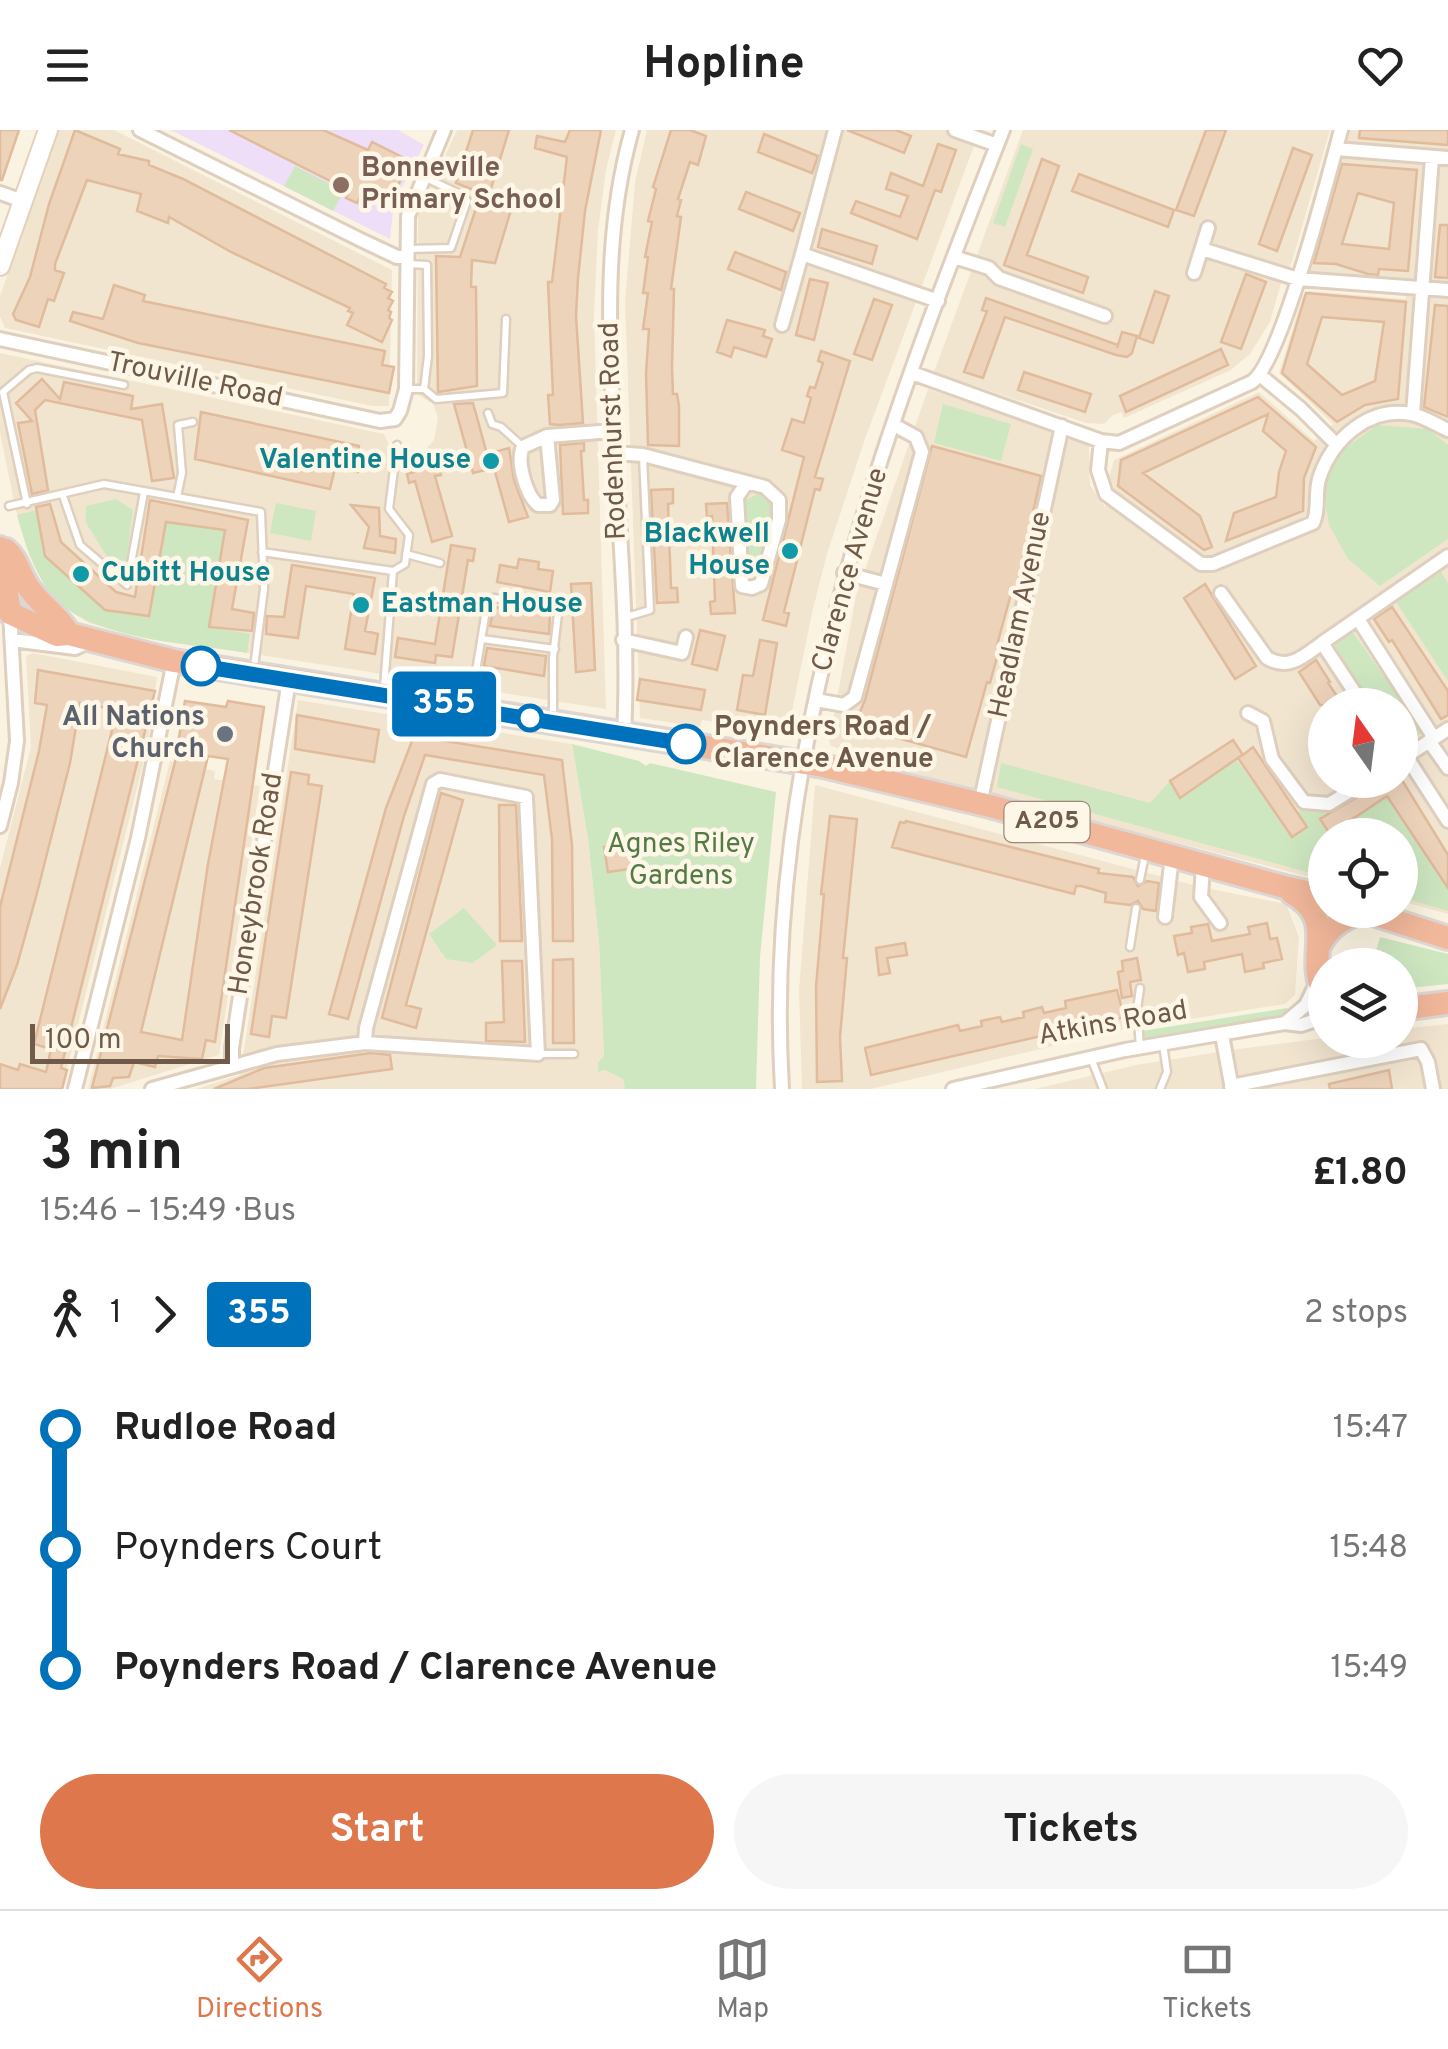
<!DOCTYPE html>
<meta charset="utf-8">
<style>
body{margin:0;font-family:Overpass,sans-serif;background:#f6f6f6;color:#222;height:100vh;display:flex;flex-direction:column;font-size:38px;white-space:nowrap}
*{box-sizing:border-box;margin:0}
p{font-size:32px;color:#767676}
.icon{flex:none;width:55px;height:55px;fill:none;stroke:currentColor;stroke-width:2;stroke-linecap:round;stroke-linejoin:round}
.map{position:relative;height:959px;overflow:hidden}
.sheet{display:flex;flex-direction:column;background:#fff;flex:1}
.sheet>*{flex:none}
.badge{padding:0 20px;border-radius:8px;font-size:35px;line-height:65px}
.needle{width:65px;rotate:346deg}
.tools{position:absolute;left:1308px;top:558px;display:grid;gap:20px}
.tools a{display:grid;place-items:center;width:110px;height:110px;border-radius:50%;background:#fff;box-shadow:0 10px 40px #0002;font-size:50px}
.scale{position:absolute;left:30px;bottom:25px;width:200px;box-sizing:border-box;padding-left:10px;border:5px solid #705a4a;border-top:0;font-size:28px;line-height:35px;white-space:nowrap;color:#705a4a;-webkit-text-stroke:8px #fef7e7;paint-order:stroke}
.map>.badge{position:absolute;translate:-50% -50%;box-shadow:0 0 0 5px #fff}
.legs{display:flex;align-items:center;gap:15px;height:110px;padding:0 40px;font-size:32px}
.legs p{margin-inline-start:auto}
.head{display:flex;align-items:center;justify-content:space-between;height:170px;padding:0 40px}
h1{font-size:55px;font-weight:700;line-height:75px}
.cta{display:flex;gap:20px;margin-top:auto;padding:20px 40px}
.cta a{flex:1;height:115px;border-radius:60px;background:#df774c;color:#fff;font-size:40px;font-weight:700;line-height:115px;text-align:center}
.cta a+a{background:#f6f6f6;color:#222}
ul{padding:0 40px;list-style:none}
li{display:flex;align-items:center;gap:35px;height:120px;font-size:38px}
li i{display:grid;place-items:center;width:15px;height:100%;margin:0 12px;background:currentColor}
li i::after{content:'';width:25px;height:25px;margin:-12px;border:8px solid;border-radius:50%;background:#fff}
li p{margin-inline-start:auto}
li:first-child i{background:linear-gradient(#0000 50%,currentColor 0)}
li:last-child i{background:linear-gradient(currentColor 50%,#0000 0)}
header{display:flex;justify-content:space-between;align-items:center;height:130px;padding:0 40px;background:#fff;font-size:45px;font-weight:700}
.menu{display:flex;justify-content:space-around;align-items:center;height:140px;border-top:2px solid #e0e0e0;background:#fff;font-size:28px;color:#767676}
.menu a{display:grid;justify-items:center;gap:5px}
.menu .current{color:#df774c}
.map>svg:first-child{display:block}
.residential{fill:#f2e5d0;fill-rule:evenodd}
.education{fill:#efdef7}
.green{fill:#cee7c1}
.building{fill:#eed3bb;stroke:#e0bb9c;stroke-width:2.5;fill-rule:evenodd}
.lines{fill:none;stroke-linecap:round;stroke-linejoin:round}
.lane-casing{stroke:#decfbe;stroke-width:11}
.street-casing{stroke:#decfbe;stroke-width:18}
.secondary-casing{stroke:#e3d1bc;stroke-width:22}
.highway-casing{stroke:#ddd7d4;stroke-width:28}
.lane{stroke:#fff;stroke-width:6}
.street{stroke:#fff;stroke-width:12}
.secondary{stroke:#fff;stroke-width:18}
.highway{stroke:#f2b89b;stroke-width:22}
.line-1-casing{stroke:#fff;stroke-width:22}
.line-1{stroke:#0072bc;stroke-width:15}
.education-dot{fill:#8d6e63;stroke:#fef7e7;stroke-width:4}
.culture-dot{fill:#0f9aa8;stroke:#fef7e7;stroke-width:4}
.stop-1-dot{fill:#fff;stroke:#0072bc;stroke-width:5}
.worship-dot{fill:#6b7280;stroke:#fef7e7;stroke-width:4}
.labels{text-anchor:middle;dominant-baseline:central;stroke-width:9;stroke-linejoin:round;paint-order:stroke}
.shield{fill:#fef7e7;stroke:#9b8979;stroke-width:2.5}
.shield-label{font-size:25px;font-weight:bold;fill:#705a4a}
.education-label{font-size:28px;font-weight:bold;fill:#785e54;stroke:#fef7e7;text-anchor:start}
.street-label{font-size:28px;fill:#705a4a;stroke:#fef7e7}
.culture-label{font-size:28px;font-weight:bold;fill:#0d838f;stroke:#fef7e7;text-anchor:end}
.worship-label{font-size:28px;font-weight:bold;fill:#5b616d;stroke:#fef7e7;text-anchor:end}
.stop-label{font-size:28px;font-weight:bold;fill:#705a4a;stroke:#fef7e7;text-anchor:start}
.park-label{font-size:28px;fill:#527b45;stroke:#fef7e7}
</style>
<header><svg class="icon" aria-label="menu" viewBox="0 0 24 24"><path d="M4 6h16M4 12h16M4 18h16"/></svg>Hopline<svg class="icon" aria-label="heart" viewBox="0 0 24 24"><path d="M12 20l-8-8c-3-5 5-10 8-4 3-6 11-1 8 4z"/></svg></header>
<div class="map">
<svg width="1448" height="959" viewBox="0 0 1448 959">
<rect width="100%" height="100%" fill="#fbf3e1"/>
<!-- residential -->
<path class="residential" d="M58,0H114L392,140L389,276H372L5,198L0,187V166Z
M457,0H616L606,40L598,100L594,184L606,579L139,506L89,493L57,472L45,457L27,418L16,381L0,303V223L384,304L394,325L411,327L422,323L434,310L438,288L433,274L417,264L418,84Z
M647,0H980L865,309L827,424L812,483L790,591L774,601L702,590L700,597L640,588L625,171L635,52Z
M1023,0H1330L1292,132L1281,153L1270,192L1250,224L1231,240L1124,288L1121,282L1113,285L1104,294L1086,293L934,242Z
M1345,0H1448V784L1400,771V705H1325V751L926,647L831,616L829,611L856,466L928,259L1089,314L1090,355L1105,377L1114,357L1109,347L1114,330L1259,262L1314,311L1333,294L1279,243L1303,165L1309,161L1406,169L1405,154L1306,142ZM1325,575H1400V650H1325Z
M33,523L157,547L147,618L62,959H0V738L31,617L26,526Z
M298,570L572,614L588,709L599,812L604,926L598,942L605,940L625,951V959H196L240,945Z
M170,631L215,641L214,649L260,656L219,925L110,959H88Z
M815,655L1201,757L1286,774L1299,807L1295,865L1285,874L1121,900L871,959H802L799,860Z
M1448,894V959H1035L1136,935L1238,919L1325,908L1400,910V899Z"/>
<!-- education -->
<path class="education" d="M171,0H398L424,15L394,72L390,109Z"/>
<!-- green -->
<path class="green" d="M1021,14L1033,19L1005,97L993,93Z
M295,36L344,61L333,81L284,56Z
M943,274L1011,294L1001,331L934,313Z
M1377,295L1428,299L1448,315V409L1380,456L1348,429L1329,395L1323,357L1341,321Z
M759,363L769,367L775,380L760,447L751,449L746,445L743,384L746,370Z
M116,369L133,380L126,431L108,428L86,393V376Z
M276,373L316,381L311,411L270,403Z
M37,380L105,479L149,486L166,392L225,400L211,497L250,504L247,523C194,514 111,511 67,479C38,457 26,418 17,385Z
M1441,442L1448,453V551L1396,472Z
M1352,501L1423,601L1408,615L1400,616V575H1371L1334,519L1335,510Z
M572,614L639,631L646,636L650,633L776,662L760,827L756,959H625L624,950L605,940L598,942V933L604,926L599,812L588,709Z
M1236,629L1293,707L1307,697L1298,682L1305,674L1317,680L1379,654L1440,747L1448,743V781L1400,767V705H1325V747L997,657L1001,633L1150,673L1170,651L1181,668Z
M464,778L497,815L473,833L446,829L429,804Z
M1380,807L1448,824V854L1400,859V835H1372Z
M1287,878L1291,884L1288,885L1145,908L1142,901Z"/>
<!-- building -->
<path class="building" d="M0,0H19L2,50H0Z
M75,0L120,19L118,24L149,31V35L183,49L386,154L384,158L392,162L388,168L393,171L388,180L391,182L389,188L392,190L382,212L347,195L353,183L348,181L350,178L231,122L169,87L168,93L137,81L141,64L87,50L55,134V140L64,143L54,171L48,169L39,197L16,190L13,184L30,147L49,74Z
M229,0H323L368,20L372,12L410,31L389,74L363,61L357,73L346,68L350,61Z
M473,0H509L489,65L492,66L490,73L511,80L495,133L472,130L471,157H476L477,256L438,262L436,126L460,127L481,63L456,53Z
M570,0H601L585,81L578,148L576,186L583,293L559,295L550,294L548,265H553L548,152H552L567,27L535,18L537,6L565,12Z
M671,0H690L706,6L698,35L690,32L678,69L681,70L677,86L681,87L671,159H674L672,238L673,264H677L679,276V316L648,315L646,243L649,199H643L648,163H643L648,127H645L652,92L648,91L656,59L653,57Z
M847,0H896L911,6L904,23Z
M1206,0H1226L1194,86L1176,80Z
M1360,0H1448V15L1359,8Z
M764,4L818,26L812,43L758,22Z
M938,14L956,20L941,62L935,60L917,109L851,83L856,71L900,87L908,66L886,59L891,43L923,56Z
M1293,18L1312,25L1277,121L1259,114Z
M1042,29L1059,36L1027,125L1088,147L1083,163L1004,135Z
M1342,34L1417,40L1408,141L1379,139L1378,145L1368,144L1336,134L1314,133ZM1358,63L1394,73L1389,119L1342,114Z
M1079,44L1174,80L1168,97L1072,61Z
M746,62L800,83L793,101L739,79Z
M1440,95H1448V148L1435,147Z
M822,99L877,116L872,134L818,117Z
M735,122L786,142L781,160L728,139Z
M1246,144L1266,152L1241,219L1221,212Z
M810,149L828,153L814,210L796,205Z
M114,155L145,165L143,171L385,221L382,235L394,237L389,263L138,213L70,191L73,182L103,189Z
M1155,161L1169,166L1153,213L1139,208Z
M1306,163L1406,172L1398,269L1365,275L1337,292L1282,243ZM1322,187L1384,192L1375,251L1342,265L1307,234Z
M986,168L1118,215L1117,218L1122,202L1137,206L1132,223L1127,227L1116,225L1005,187L983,248L964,242L987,181L982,180Z
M874,169L892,175L872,230L854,224Z
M1435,175L1448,176V287L1424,277Z
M727,190L765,200L763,206L772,209L766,227L734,217L731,227L717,222Z
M1221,219L1228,235L1126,282L1120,266Z
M821,221L850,231L815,347L823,349L820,360L815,359L784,482L789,483L786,496L763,490L804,327L782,320L792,289L804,293L811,268L807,266L810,257L815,258L823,233L818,231Z
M1024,242L1091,264L1085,282L1018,260Z
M42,249L60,269L64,252L133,266L131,279L162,274L174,348L152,351L142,290L45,270L35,280L48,360L32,364L18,293L32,291L16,273Z
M1258,267L1316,317L1304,348L1303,381L1226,411L1234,383L1276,367L1279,342L1286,321L1263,301L1268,284L1143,343L1200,386L1212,417L1204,420L1118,356L1121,330Z
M473,273L487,324L509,318L514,350L528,387L509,392L494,338L473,343L454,274Z
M201,282L359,316L358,322L362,323L358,342L335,338L330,359L195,329Z
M584,313V321H581L584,370H588V383L563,384L560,315Z
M932,316L1041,346L1015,465L1011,464L997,515L1000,516L996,531L990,553L987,552L966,627L854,596L865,570Z
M438,335L441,345L435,346L452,406L432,412L415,351L409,353L407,344Z
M673,359V373L668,374L671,458H677L678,472L657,473L651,360Z
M150,370L248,390L232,479L254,483L252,501L209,497L225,400L166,392L149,486L105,480L45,426L36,377L50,374L61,412L116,462L135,467Z
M727,373L735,483L711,484L710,472L715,471L712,386L707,387L706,374Z
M351,375L379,378L380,406L396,409L395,423L364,418L369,397Z
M451,415L475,419L473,431L468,430L452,527L436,525L435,533L395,527L398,508L435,514Z
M519,429L539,432L538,439L553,441L550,462L497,452L500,435L517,438Z
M292,435L375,448L365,501L378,504L375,524L345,519L354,464L306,456L298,508L266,504L267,486L284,487Z
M591,453L595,540L576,542L571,454Z
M1205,454L1256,536L1235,549L1184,468Z
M494,477L550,484L549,504L490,496Z
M1392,477L1448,561V585L1441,589L1392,510L1389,512L1374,489Z
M700,500L725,506L717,540L692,534Z
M760,510L777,513L765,585L737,580L743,545L753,546Z
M487,518L546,526L544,546L484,536Z
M1316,530L1330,552L1328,553L1343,575H1320L1299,542Z
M38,540L155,561L61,938L67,940L62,959H0V934L18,940L20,934L46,942L51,919L34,914L117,580L80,573L70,633L36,767L17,835L0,879V777L39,621L47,575L35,573Z
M640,549L705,560L701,580L637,570Z
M185,571L226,577L228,571L264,577L215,912L206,910L202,929L158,926L155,937L134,932L129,947L113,948L110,956L92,958L175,632ZM208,626L228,629L208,734L182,910L141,902Z
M297,585L379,600L374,632L295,619Z
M414,606L562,630L572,715L573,811H553L552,709L544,645L425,625L404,686L348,889L329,884L386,678Z
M1233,610L1243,625L1253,617L1307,697L1292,707L1238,628L1242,625L1180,668L1170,651Z
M291,642L309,645L308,654L322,656L286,888L272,886L269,907L251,904Z
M1386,650H1402L1448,725V758L1387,666L1330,704L1320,689Z
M441,663L463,670L406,875L421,879L416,898L382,888Z
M499,675H516L522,811H500Z
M830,686L857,689L843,828H847L840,907L842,951L817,952L816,857L824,764H821Z
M906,691L1099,739L1098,743L1133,747L1138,756L1147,751L1159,753L1156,781L1143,779L1138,771L1130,775L1105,772L1106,763L1081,756H1076L1074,764L892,717L900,692L905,693Z
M633,712L636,738L608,742L604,717Z
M1267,793L1270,809L1277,808L1282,829L1263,833L1264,838L1245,842L1242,824L1204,832L1205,839L1188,842L1184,823L1178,825L1174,806L1192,803L1191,797L1208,794L1212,811L1250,804L1248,797Z
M905,813L907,825L887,828L890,843L879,845L876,818Z
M1137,828L1141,850L1130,852L1132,866L1122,868L1118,842L1123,841L1122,831Z
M573,829L574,913H553V830Z
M502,831H522L525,912L486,911V893L504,892Z
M1117,860L1124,887L871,945L865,918L958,895L960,901L982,896L981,891L1000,887L1002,892L1024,887L1023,882L1042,877L1044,883L1066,878L1065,871Z
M371,923L390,925L392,939L248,959H214L264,938Z
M1389,940L1392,959H1330L1329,954Z"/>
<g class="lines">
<defs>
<path id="lane" d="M408,119L451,118L467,71L464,66L424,47
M409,134L427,135L428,226L424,259
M407,259H424L436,269L503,263L506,189
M488,283L492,294L501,297L522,316
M63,366L80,415L127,455L144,362
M177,367L182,343L178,295L193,292
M27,374L3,262L29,240L37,238L124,255
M9,376L104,354L261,382L264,459L254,537
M262,422L393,441L384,557
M406,424L440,433
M393,441L405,434L409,405L389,379L397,315
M623,488L650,480L643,326
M482,509L555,519
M471,572L487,474L494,468L554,478L558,484L553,527V585
M1140,750L1145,725
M1130,817L1136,778
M1140,916L1137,880L1140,858
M539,924H574
M1091,928L1103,959
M1160,959L1167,942L1163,914"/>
<path id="street" d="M140,0L361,110L397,127H406
M835,0L802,124L938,171
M955,0L997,15
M1336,19L1448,28
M0,63L23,71
M1202,119L1298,149L1448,160
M954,127L989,138L999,148L1105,186
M1194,143L1208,98
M782,195L802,124
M0,209L380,291L395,289L400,281L406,259L408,86L444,0
M912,243L1101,311L1119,313L1252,252C1281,232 1329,44 1341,0
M1261,246L1301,279L1336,314
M1413,284L1432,27
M547,306L553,370L550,375H538C526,365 516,331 523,317L547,306L613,301
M1101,311L1098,340L1106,364L1201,434H1213L1313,393C1320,379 1314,361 1320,346C1333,309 1369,276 1411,284C1423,286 1437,295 1448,300
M614,323L643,325L765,357L779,370V390L761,454L752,458L742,456L737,367L746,354
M844,443L886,454L922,322L916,307L894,295
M1221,463L1267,528C1289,541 1304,526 1322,513L1363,575
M1358,489L1434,608
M12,510L75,518L90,511
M623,510L682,523L686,507
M1322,513L1448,426
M816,570L844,575L855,567L886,454
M1248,583L1263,591L1272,629L1304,672L1329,674L1368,650
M624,604C630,492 616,371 612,259C608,171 608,85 632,0
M1429,611L1448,638
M1406,626L1448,691
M1402,629L1448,599
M980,674L1062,296
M0,696L11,653L17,611L10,483
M1203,735L1201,767L1220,793
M1165,787L1172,726
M1285,893L1306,875L1318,850
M1222,905L1232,959
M232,935V918L289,550
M1231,956L1421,919L1428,932L1433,959
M75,959L138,708L174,531
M152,959L277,924L365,913L538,924L526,667L440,650L433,654L366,898L365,913
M782,959C762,625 882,305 1003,0
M953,959L1125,920L1285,893L1301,895L1325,887"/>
<path id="secondary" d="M0,136L48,0"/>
<path id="highway" d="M0,418L10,483L57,505L69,504L174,531L823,636L990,676L1288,758L1325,766
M6,420C17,429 19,443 27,455C38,474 59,485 69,504
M1292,763C1340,790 1303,826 1325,865
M1361,780L1448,808
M1319,816C1329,796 1342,789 1363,781
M1400,879L1448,873"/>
</defs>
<!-- lane casing -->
<use href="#lane" class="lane-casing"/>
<!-- street casing -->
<use href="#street" class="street-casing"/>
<!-- secondary casing -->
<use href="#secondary" class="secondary-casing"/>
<!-- highway casing -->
<use href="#highway" class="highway-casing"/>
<!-- lane -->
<use href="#lane" class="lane"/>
<!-- street -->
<use href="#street" class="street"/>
<!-- secondary -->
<use href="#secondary" class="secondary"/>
<!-- highway -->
<use href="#highway" class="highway"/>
</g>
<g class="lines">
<defs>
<path id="line-1" d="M201,536L686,614"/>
</defs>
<!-- line-1 casing -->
<use href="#line-1" class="line-1-casing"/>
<!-- line-1 -->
<use href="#line-1" class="line-1"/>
</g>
<!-- markers -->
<circle class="education-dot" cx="341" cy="55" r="10"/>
<g class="culture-dot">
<circle cx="491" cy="331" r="10"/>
<circle cx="790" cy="421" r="10"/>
<circle cx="81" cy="444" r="10"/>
<circle cx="361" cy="475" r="10"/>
</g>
<g class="stop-1-dot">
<circle cx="201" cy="536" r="18"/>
<circle cx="530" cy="588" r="12"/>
<circle cx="686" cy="614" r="18"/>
</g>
<circle class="worship-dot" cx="225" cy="604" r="10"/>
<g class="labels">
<!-- shield labels -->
<rect class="shield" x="1004.5" y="672" width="85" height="40" rx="8"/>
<g class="shield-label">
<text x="1047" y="692">A205</text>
</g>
<!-- education labels -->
<g class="education-label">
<text x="361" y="39">Bonneville<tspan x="361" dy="32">Primary School</tspan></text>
</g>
<!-- street labels -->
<g class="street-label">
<text transform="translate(195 251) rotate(12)">Trouville Road</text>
<text transform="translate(614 301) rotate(-92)">Rodenhurst Road</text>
<text transform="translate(851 440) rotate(-74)">Clarence Avenue</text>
<text transform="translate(1021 485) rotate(-78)">Headlam Avenue</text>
<text transform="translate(257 754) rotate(-81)">Honeybrook Road</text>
<text transform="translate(1113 894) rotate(-10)">Atkins Road</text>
</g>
<!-- culture labels -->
<g class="culture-label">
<text x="471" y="331">Valentine House</text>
<text x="770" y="405">Blackwell<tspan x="770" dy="32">House</tspan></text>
<text x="101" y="444" text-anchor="start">Cubitt House</text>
<text x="381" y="475" text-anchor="start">Eastman House</text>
</g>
<!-- worship labels -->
<g class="worship-label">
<text x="205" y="588">All Nations<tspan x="205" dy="32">Church</tspan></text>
</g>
<!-- stop labels -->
<g class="stop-label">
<text x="714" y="598">Poynders Road /<tspan x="714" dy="32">Clarence Avenue</tspan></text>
</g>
<!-- park labels -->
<g class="park-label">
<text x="681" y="715">Agnes Riley<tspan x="681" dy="32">Gardens</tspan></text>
</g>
</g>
</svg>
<div class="tools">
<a><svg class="needle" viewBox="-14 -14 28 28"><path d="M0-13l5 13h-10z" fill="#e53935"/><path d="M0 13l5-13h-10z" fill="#767676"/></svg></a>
<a><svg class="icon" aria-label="locate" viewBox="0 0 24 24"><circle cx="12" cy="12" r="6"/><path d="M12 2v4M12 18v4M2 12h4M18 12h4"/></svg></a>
<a><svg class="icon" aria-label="layers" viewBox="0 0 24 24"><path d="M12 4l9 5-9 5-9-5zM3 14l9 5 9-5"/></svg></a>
</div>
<div class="scale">100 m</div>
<b class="badge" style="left:444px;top:574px;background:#0072bc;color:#fff">355</b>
</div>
<section class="sheet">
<div class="head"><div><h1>3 min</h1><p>15:46 – 15:49 · Bus</p></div><b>£1.80</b></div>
<div class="legs"><svg class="icon" aria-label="walk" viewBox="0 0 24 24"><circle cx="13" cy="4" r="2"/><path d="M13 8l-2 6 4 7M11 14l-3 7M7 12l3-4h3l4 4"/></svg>1<svg class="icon" aria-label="forward" viewBox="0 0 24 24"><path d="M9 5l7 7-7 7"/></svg><b class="badge" style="background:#0072bc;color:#fff">355</b><p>2 stops</p></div>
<ul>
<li><i style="color:#0072bc"></i><b>Rudloe Road</b><p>15:47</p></li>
<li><i style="color:#0072bc"></i><span>Poynders Court</span><p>15:48</p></li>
<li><i style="color:#0072bc"></i><b>Poynders Road / Clarence Avenue</b><p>15:49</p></li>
</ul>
<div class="cta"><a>Start</a><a>Tickets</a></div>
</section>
<nav class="menu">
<a class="current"><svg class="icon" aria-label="directions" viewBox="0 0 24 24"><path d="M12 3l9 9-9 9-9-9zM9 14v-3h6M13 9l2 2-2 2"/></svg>Directions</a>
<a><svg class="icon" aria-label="map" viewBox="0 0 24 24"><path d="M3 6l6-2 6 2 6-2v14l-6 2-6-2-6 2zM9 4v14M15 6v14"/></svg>Map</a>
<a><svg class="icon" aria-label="tickets" viewBox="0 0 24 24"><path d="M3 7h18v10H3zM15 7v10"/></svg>Tickets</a>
</nav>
